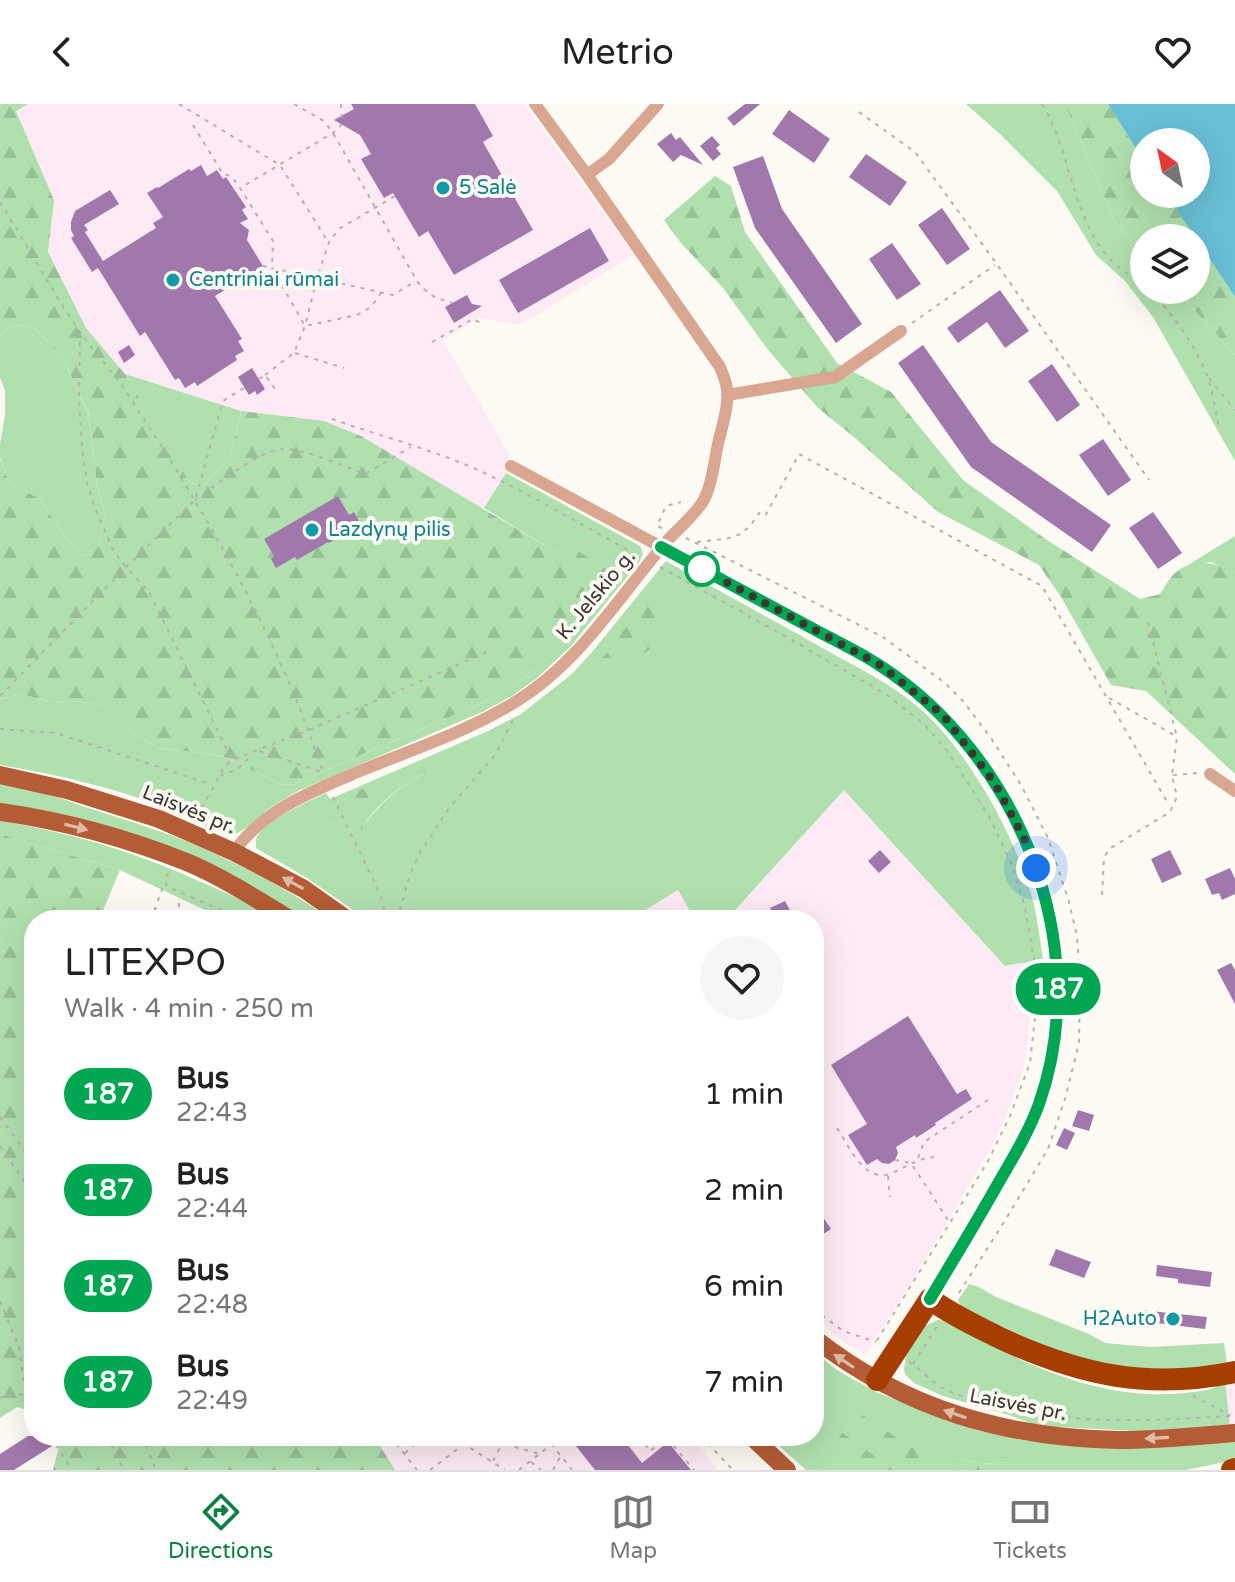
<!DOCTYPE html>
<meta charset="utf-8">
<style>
body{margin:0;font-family:"Varela Round",sans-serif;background:#f6f6f6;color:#222;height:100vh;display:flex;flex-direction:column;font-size:30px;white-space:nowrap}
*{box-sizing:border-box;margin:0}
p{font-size:26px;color:#767676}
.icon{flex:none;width:44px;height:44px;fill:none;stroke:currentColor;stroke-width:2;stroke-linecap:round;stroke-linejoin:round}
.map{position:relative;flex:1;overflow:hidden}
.panel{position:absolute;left:24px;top:806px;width:800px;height:536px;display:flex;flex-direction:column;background:#fff;border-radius:32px;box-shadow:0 8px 32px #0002}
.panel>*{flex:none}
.badge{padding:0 16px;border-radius:26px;font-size:28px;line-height:52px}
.needle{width:52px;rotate:327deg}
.controls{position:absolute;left:1130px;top:24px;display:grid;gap:16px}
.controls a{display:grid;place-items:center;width:80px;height:80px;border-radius:50%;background:#fff;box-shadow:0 8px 32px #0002;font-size:40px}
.you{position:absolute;width:40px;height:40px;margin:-20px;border:6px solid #fff;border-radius:50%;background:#1a73e8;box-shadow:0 0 0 12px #1a73e833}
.map>.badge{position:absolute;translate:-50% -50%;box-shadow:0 0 0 4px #fff}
.round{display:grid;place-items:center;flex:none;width:84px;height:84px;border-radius:42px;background:#f6f6f6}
.head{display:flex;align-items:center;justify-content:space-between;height:136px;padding:0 40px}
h1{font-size:38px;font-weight:600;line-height:60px}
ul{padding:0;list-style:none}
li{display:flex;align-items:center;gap:24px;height:96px;padding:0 40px}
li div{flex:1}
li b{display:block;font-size:30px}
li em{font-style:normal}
li .badge{min-width:88px;font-weight:700;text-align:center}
header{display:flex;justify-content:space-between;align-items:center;height:104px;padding:0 40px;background:#fff;font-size:36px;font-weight:600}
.tab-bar{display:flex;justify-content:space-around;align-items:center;height:112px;border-top:2px solid #e0e0e0;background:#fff;font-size:22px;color:#767676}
.tab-bar a{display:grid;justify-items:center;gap:4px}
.tab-bar .current{color:#0b8043}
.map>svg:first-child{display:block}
.commercial{fill:#fdeaf4}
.grass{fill:#b1e0af;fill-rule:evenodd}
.forest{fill:url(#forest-firs)}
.water{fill:#69bfd5}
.building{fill:#a178ac}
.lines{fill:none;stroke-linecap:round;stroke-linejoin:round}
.path{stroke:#b6b2ad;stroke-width:2;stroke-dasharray:4 6;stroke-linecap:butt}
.street{stroke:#d9a691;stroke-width:12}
.primary{stroke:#b45c35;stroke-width:18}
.highway{stroke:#a53e00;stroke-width:22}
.oneway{fill:#e0bba8}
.line-casing{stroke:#fff;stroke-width:18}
.line{stroke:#00a651;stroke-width:12}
.walk{stroke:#3a3631;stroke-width:8;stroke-dasharray:0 14.4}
.culture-dot{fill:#0f9aa8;stroke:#fdfaf4;stroke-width:3}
.stop-dot{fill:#fff;stroke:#00a651;stroke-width:4}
.labels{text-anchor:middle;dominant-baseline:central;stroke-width:8;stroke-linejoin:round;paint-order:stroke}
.culture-label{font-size:20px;fill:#0d838f;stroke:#fdfaf4;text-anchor:start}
.street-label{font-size:20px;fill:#3a3631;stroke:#fdfaf4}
</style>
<header><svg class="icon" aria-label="back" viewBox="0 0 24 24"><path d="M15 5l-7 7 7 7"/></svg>Metrio<svg class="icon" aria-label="heart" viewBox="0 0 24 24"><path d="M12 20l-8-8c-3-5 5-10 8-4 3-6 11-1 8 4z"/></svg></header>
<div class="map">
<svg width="1235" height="1366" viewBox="0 0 1235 1366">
<defs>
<pattern id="forest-firs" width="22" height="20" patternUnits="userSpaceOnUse" patternTransform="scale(2)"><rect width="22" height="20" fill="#b1e0af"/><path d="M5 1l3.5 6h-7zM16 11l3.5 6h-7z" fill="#99c197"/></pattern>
</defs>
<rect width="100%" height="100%" fill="#fdfaf4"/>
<!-- commercial -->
<path class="commercial" d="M28,0H524L634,151L520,221L479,214L443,236L509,350L506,369L484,404L473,400L324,317L241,307L125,270L86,224L48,148L54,96L16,6Z
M844,686L1004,861L1013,859L1030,860V913L1026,954L1019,979L997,1033L910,1181L865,1251L843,1237L814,1213V816H726Z
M678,786L695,816H629Z
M1235,1275V1321L1230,1322L1225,1277Z
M370,1332H692L718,1366H395L380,1342Z"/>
<!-- grass -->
<path class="grass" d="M966,0H1065L1116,120L1144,151V186H1176L1235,251V357L1153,213L1125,177L1096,151L1057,87L1001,31Z
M15,221L33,223L61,251L89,311L97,382L106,413L97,445L93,450L82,452L66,434L40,395L9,378L0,353V340L5,311V287L0,273V233L3,227Z
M125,270L241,307L230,352L206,379L195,381L187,376Z
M506,369L640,442L643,449L640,457L571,542L537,574L512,592L482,608L300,686C291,691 282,696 273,702C263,708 245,728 234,730C220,731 195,717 183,711C125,686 61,671 0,661V595L21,590L50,598L74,597L107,601L126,624L158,644L222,652L282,681L296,680L356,653L499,592L542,560L569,535L564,449L549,444L484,404Z
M1235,432V469L1211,458L1188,461Z
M666,457C719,487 773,516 826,546C862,566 902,585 932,616C976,661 1019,740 1034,801C1038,818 1040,837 1043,855C1030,860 1018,858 1005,862L844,686L726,816H695L678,786L629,816H383L377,810H359L307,774L256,744C256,738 255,735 258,731C269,715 309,697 326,689L330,695L488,627L521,610L572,570L592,548ZM424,670C396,684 380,700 361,725L346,692Z
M0,679C30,682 60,694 88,704C129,717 170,729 209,747C251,766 294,789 332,816H303L236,776L0,700Z
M0,717C69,728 135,748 199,777C225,788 252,800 275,816H226L120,766L0,730Z
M969,1180L979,1183L996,1193L1089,1230L1105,1239L1150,1243L1224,1239L1227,1259C1201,1263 1174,1266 1147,1265C1081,1261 1020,1232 961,1203L958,1196Z
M937,1216C959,1217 978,1234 997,1244C1055,1274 1119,1296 1185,1289C1200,1287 1213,1287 1225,1277L1230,1322L1137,1327L1038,1322L1009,1311L943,1292L914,1279L905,1270L904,1265L906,1252L925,1222Z
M814,1248L837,1266L874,1287L938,1313L980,1327L1021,1336L1064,1340L1235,1337V1356L1186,1366H1016V1361L1006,1358L981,1360L956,1354L953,1365L955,1366H896L826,1332L876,1366H806L768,1332H814Z"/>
<!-- forest -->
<path class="forest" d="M0,0H28L16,7L54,96L48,148L86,224L125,270L188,376L195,381L206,379L230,352L241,307L324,317L361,332L549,444L564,449L578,447L623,476L569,535L542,560L499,592L356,653L296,680L282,681L222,652L158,644L126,624L106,601L74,597L50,598L21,590L0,595V354L9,378L40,395L66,434L82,452L93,450L97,444L106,413L97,382L89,310L61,251L33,223L15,221L3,227L0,233Z
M1065,0H1108L1144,57V90H1166L1196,134H1144V151L1116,120Z
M715,72L731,82L745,128L837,259L891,288L963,376L1047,436L1140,495L1160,490C1165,483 1169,474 1175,469C1194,453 1215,458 1235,469V670L1146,587L1111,581L1061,493L1039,461L938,408L854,333L818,304L769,247L723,184L681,139L664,116Z
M1196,135L1235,193V251L1176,186H1196Z
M644,500L661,511L667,521C655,549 631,563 601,556Z
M421,661L425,665V669C399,683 376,700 361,726L345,692Z
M327,699L343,730L334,733L313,720L309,713L315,704Z
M0,730L120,766L99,816H34V1311L27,1306L17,1303L0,1314Z
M840,1296L920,1349L922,1354L917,1360L911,1359L832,1306V1301Z
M829,1319L887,1361L896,1366H876L869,1363L826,1332L823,1325Z
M58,1332H370L380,1342L395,1366H53L60,1338Z
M956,1354L981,1360L1006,1358L1017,1361L1016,1366H955L953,1365L951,1359Z"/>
<!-- water -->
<path class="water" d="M1108,0H1235V193L1166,90H1196V38H1144V57Z"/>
<!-- building -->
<path class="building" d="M351,0H475L493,32L483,38L533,126L454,171L428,127L419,133L393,89L384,94L361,55L371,50L360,31L334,16L354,5Z
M745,0H760L734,22L727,14Z
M789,6L830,35L814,59L772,30Z
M671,29L676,36L680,33L703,61L681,51L673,58L657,40Z
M712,32L720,41L716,44L721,50L713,57L700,42Z
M866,50L907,78L890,102L849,73Z
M763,52L782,105L862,220L836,239L755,124L733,63Z
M201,61L207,72L217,66L223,75L226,73L246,103L242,106L248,115L240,119L249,126L247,136L263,162L215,192L242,235L238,237L244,247L235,252L237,256L197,282L195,278L185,284L179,274L175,276L145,228L140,232L98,164L92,168L71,134L74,132L71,126V118L75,107L110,86L119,100L84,121L88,126L85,128L103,157L156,124L153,119L163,113L147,89L157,83L158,84L189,65L191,67Z
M942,104L970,145L947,161L918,121Z
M590,124L609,157L518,209L499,176Z
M892,139L921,180L897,196L869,155Z
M1000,186L1029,227L1005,244L987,218L958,239L947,224Z
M467,191L472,200L482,202L454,219L445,203Z
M129,241L135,251L124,259L118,248Z
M923,241L991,338L1111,421L1092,448L971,363L898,259Z
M1052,260L1080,301L1057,318L1028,277Z
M252,264L265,285L257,291L255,287L249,291L238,273Z
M1103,335L1131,376L1108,392L1079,351Z
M338,392L349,411L354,408L359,417L340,428L342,431L329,439L328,438L297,456L295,453L276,464L271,455L274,452L264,435Z
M1153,408L1182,449L1158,465L1129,424Z
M880,746L891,758L879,769L868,757Z
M1170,746L1182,770L1162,779L1151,755Z
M1230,764L1235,775V790L1222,796L1219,789L1212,791L1205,775Z
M785,797L793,812L785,816H776L770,804Z
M1231,859L1235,866V900L1217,866Z
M908,912L957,990L966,985L972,995L935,1019L936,1021L916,1034L915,1031L896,1043L898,1049L895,1056L889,1060L882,1059L877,1055L867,1061L848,1031L867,1020L831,961Z
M1078,1006L1094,1011L1089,1027L1072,1022Z
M1064,1024L1075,1029L1067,1046L1056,1041Z
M821,1110L831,1125L814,1136V1115Z
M1056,1145L1091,1158L1084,1174L1049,1161Z
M1157,1161L1212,1168L1210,1183L1178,1179V1175L1156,1172Z
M1141,1206L1207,1213L1205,1225L1140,1217Z
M28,1332H46L52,1342L14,1366H0V1350Z
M568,1332H621L642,1359L668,1338L691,1366H595Z"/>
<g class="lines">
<!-- path -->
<path class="path" d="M179,0L280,61L327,136
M294,0L324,17L333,29L417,177C427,189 434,195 449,197L452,199
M341,0L342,20L333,29L240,84L273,137L272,164L305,222L357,211L371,203L381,189
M1042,0C1071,47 1071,111 1109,154C1118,165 1132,172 1144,180
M859,8L915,48L996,159L1149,376
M193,21L223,70L231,72L239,82
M0,98C27,141 51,186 80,228C94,248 111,265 125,286C204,405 278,532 323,668
M263,162L393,191L416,177
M1150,186C1173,211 1198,244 1209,277C1214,293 1216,309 1219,326
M912,219L995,161
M80,228L79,297L82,343L87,379L95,404L113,446L126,463L149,488L232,656
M432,238L473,215L484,221
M295,249L344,264
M265,271L294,249L305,222L317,174L329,138L339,125L395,92
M1209,274L1235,306
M259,275L265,271L275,285
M332,315C380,332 431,345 478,366C532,391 584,422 637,451
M195,396C214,382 259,347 281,345C300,343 346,363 365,370L411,343
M662,424L657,422L666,402L681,398
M686,434L883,533L945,579L963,597L991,634L1021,681L1048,734L1069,798L1077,832L1080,877L1079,939L1065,995L1048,1045L1001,1123L957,1192
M697,438C727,434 742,438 759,409L765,412L799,350L1042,482L1169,701
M660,463L785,532L887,591L925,621L948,648L989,712L1012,761L1025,803L1036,868L1037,896L1030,959L1010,1012L987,1059L876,1238
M0,592L126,463L195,396L223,297L244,284
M1109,594L1176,632
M0,625L56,629L210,680
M259,647L322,668
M1173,671L1198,669
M220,672C233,667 244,663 250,651
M333,693L380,790L387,816
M202,704L224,663L232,656L309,626L491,546
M168,769L165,778L168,783L244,816
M1102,791L1104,754L1109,745L1170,708L1177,693L1172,671L1177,633L1148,518
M179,799V812
M155,807L162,816
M151,816L164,780
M172,816C188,810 202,810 219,816
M397,816L410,770L421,747L449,704L496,650L515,612
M0,1013L34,1059
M837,1024C849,1042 865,1081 892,1069C908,1062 916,1055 934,1053
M0,1042L34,1092
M918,1054L924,1038L988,996
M895,1056L911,1059L950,1119
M888,1072L890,1093
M0,1197L19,1243L26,1291L34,1304
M814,1205L843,1227L876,1238
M909,1258C921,1265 930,1277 943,1284C956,1292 975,1295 990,1299C1075,1323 1149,1316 1235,1312
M913,1260L938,1221
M1193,1292L1230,1311
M0,1294C11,1288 23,1293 34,1288
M51,1332L68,1360L67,1366
M106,1332L120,1356L122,1366
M142,1332L156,1366
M390,1332L417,1366
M443,1332L464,1340L505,1366
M476,1332L540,1350
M545,1332L572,1366
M639,1332L650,1347L667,1334L694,1366
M701,1332L733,1366
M502,1339L515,1332
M464,1340L474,1332
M405,1349L425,1332
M493,1357L506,1332
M531,1358L541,1366
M430,1366L464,1340L458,1332
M519,1366L552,1340
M553,1366L560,1353"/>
<!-- street -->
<path class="street" d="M587,71L609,55L658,0
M727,291L835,273L901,227
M511,362L880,561L943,611L994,678L1011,708L1036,764L1053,834L1058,883V911L1054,944L1039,1000L1025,1034L930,1195
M1210,670L1235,687
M234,748C262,706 315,686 360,667C409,647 460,630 505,604C573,567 613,501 661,444C673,429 692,414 702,399C712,383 714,358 718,340C721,326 726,312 727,298C729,286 725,275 720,263L587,71L535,0"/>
<!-- primary -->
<path class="primary" d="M0,671L67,686L159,715L234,748L272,768L304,785L348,816
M0,708C64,717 129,735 189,759C224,774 258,796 291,816
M814,1234C904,1305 1006,1334 1119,1336C1158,1336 1197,1332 1235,1329
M751,1332L787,1366"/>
<!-- highway -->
<path class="highway" d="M877,1276L930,1195C952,1211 976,1222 1000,1234C1080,1271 1148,1286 1235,1268
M1232,1366L1235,1365"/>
</g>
<!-- one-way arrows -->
<defs><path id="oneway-solid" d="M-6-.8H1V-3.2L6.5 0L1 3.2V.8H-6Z" transform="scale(2)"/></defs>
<g class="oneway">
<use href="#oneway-solid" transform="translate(76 723) rotate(14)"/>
<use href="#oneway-solid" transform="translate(293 779) rotate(-151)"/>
<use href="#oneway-solid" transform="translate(844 1257) rotate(-146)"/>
<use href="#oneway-solid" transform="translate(955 1310) rotate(-161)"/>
<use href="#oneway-solid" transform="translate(1157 1334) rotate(177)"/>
</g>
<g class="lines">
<defs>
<path id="line" d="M661,443C714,472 768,500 821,529C840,539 861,549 879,561C1019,651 1095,841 1039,1000C1028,1030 1011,1057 995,1085C974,1122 952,1158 930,1195"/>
</defs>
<!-- line casing -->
<use href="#line" class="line-casing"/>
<!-- line -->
<use href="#line" class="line"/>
<!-- walk -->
<path class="walk" d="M702,465L880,561L943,611L994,678L1025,736L1036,764"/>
</g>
<!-- markers -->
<g class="culture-dot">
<circle cx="443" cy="84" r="8"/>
<circle cx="173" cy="176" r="8"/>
<circle cx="312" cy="426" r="8"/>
<circle cx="1173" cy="1215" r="8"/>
</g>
<circle class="stop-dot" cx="702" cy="465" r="16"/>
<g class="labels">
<!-- culture labels -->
<g class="culture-label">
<text x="459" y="84">5 Salė</text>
<text x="189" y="176">Centriniai rūmai</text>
<text x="328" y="426">Lazdynų pilis</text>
<text x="1157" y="1215" text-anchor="end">H2Auto</text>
</g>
<!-- street labels -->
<g class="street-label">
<text transform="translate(596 491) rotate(-50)">K. Jelskio g.</text>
<text transform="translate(189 706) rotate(22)">Laisvės pr.</text>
<text transform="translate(1018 1301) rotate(11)">Laisvės pr.</text>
</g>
</g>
</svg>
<div class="controls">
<a><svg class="needle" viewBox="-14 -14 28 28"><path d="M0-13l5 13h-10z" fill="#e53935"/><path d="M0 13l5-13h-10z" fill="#767676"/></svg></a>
<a><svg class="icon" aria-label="layers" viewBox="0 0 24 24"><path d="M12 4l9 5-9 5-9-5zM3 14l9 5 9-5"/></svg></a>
</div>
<div class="you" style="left:1036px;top:764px"></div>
<b class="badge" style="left:1058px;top:885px;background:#00a651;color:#fff">187</b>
<section class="panel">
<div class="head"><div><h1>LITEXPO</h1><p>Walk · 4 min · 250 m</p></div><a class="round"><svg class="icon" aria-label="heart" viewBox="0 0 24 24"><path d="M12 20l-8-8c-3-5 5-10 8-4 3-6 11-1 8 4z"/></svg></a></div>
<ul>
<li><span class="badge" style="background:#00a651;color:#fff">187</span><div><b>Bus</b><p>22:43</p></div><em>1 min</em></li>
<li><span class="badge" style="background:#00a651;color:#fff">187</span><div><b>Bus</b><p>22:44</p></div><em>2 min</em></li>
<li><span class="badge" style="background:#00a651;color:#fff">187</span><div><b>Bus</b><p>22:48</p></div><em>6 min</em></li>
<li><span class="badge" style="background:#00a651;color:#fff">187</span><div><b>Bus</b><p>22:49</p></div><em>7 min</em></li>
</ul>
</section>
</div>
<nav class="tab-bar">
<a class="current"><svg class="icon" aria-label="directions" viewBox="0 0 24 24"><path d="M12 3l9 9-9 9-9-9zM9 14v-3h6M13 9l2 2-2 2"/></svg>Directions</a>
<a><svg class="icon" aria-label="map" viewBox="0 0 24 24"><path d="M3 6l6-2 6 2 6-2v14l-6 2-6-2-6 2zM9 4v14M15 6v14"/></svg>Map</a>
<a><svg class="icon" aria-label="tickets" viewBox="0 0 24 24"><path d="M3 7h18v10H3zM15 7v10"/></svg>Tickets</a>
</nav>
